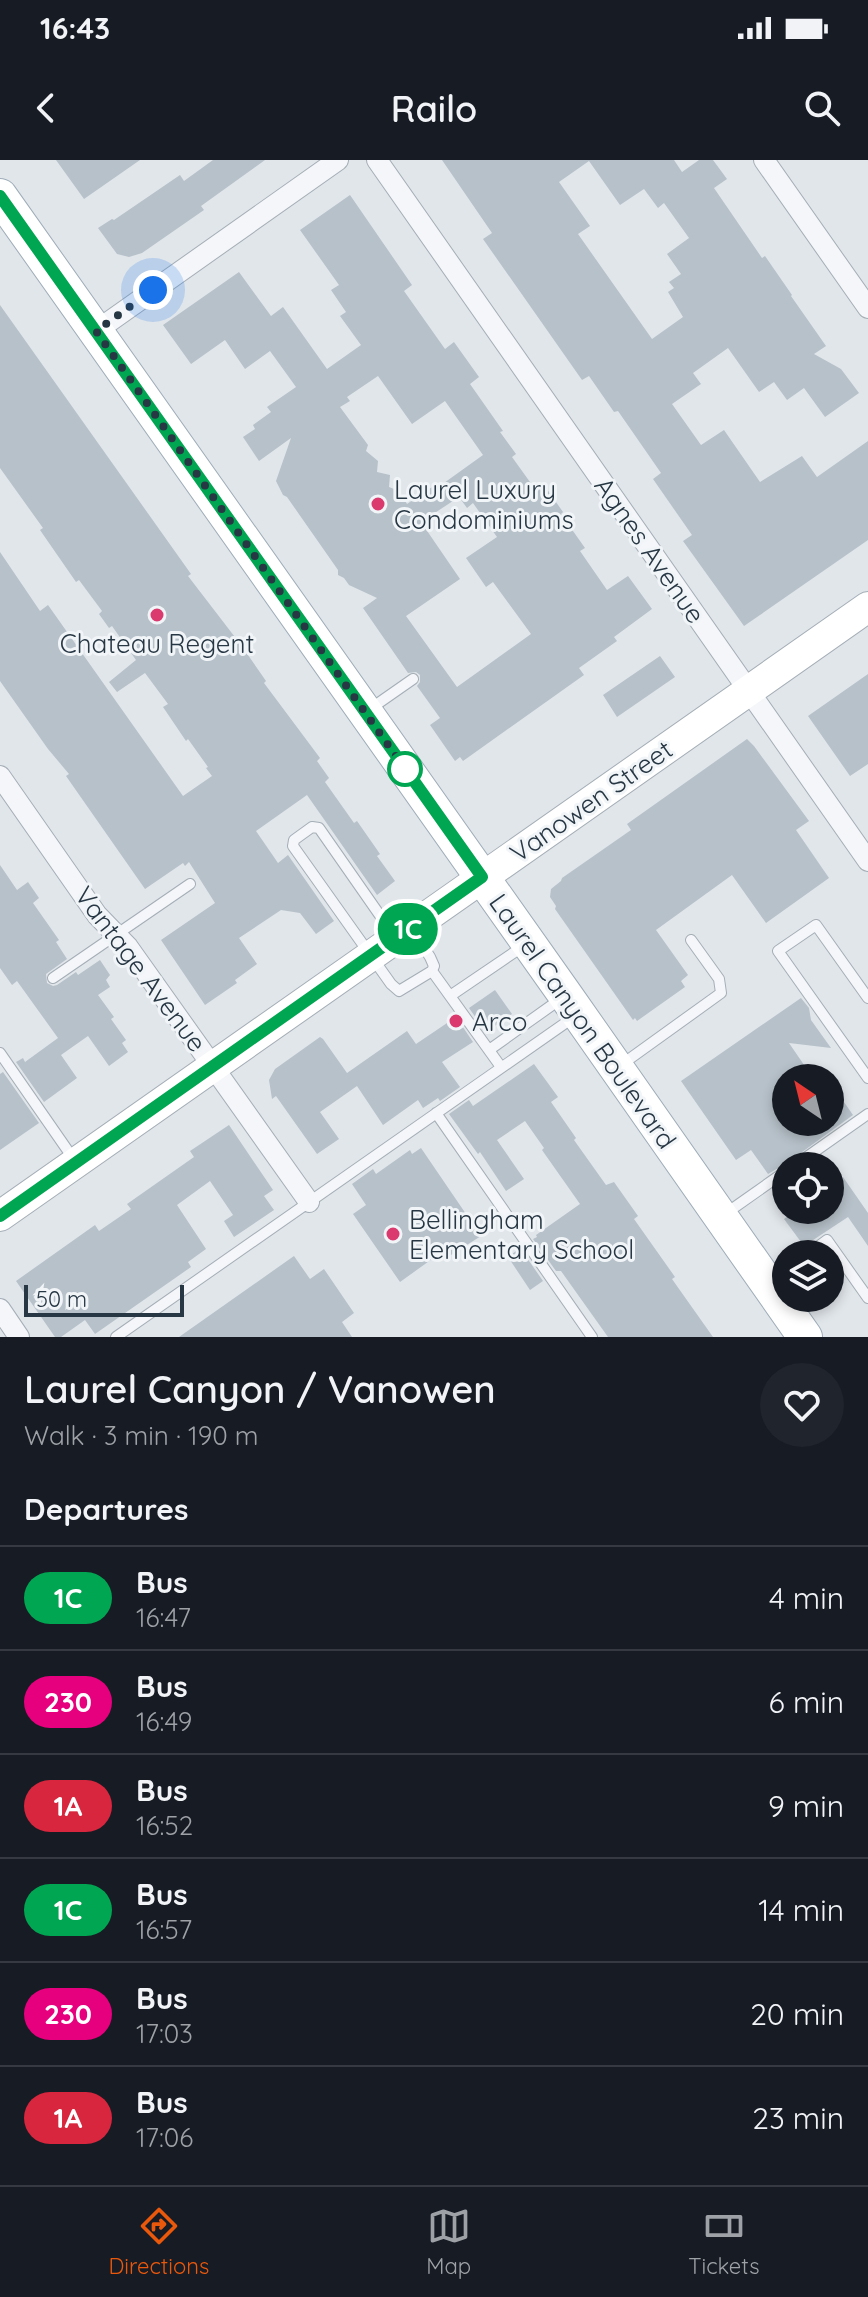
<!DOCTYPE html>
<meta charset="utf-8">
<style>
body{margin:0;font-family:Quicksand,sans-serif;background:#20242c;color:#f1f3f6;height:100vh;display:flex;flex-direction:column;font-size:30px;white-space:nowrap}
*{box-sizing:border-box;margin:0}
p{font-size:26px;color:#9ea1a6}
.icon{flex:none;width:44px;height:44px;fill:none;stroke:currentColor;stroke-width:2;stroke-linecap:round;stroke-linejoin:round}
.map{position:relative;height:1177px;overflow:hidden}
.details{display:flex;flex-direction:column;background:#171b24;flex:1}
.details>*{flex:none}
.badge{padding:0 16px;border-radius:26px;font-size:28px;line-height:52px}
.needle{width:52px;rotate:325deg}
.buttons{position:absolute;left:772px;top:904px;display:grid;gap:16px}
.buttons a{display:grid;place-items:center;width:72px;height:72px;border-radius:50%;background:#171b24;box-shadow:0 4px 12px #0003;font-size:40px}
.scale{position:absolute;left:24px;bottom:20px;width:160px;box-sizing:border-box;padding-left:8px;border:4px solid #273744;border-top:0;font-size:22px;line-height:28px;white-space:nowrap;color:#273744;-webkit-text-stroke:6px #f1f5f8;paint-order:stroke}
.you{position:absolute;width:40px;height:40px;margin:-20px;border:6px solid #fff;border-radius:50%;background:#1a73e8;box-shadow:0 0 0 12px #1a73e833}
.map>.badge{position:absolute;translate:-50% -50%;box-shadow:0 0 0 4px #fff}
h2{padding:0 24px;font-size:30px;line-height:72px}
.round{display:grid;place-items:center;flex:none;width:84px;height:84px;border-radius:42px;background:#20242c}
.headline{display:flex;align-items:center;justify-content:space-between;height:136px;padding:0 24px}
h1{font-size:38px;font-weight:600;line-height:60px}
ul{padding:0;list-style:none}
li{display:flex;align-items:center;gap:24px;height:104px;padding:0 24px;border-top:2px solid #363941}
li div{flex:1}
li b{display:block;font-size:30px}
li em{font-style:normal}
li .badge{min-width:88px;font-weight:700;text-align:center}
.status{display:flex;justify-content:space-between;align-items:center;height:56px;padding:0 40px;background:#171b24;direction:ltr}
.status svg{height:22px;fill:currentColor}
header{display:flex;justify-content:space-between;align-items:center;height:104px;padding:0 24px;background:#171b24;font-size:36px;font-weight:600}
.menu{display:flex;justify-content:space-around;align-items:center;height:112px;border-top:2px solid #363941;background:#171b24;font-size:22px;color:#9ea1a6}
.menu a{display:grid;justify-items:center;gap:4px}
.menu .selected{color:#ea580c}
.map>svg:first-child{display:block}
.building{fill:#b7c1c9;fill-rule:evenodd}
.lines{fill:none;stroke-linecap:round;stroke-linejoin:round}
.service-casing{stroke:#a5aeb6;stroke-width:12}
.minor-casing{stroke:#a5aeb6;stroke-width:22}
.secondary-casing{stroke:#a5aeb6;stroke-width:32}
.primary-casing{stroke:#9fadb8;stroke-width:36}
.service{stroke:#f4f6f9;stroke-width:10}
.minor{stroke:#f4f6f9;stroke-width:20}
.secondary{stroke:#fff;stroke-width:30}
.primary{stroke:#fff;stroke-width:34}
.line-casing{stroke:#fff;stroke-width:18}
.line{stroke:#00a651;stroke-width:12}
.walk{stroke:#273744;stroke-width:8;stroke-dasharray:0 14.4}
.poi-dot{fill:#db3a6f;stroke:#f1f5f8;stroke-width:3}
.stop-dot{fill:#fff;stroke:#00a651;stroke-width:4}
.labels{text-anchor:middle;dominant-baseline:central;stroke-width:6;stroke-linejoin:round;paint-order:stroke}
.poi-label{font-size:26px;fill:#273744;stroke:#f1f5f8;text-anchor:start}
.street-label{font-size:26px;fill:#273744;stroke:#f1f5f8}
</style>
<div class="status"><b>16:43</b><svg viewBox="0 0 49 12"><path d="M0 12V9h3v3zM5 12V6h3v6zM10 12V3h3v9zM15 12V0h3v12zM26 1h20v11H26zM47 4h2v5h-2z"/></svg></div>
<header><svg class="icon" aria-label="back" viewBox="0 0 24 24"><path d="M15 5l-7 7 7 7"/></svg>Railo<svg class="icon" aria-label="search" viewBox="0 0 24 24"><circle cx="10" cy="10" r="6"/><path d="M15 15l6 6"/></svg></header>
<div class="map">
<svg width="868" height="1177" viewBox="0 0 868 1177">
<rect width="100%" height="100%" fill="#e1e6eb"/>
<!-- building -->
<path class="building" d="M56,0H140L84,39Z
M213,0H265L201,46L204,50L142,93L129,97L117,94L98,68L112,59L114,60L180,15L184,21Z
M442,0H674L682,12L699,0H713L727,19L714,28L762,98L765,96L792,135L791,136L826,186L814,194L841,209L859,233L825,257L804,228L787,240L774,222L759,232L728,188L693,213L701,224L672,244L701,285L724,270L760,322L802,296L817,317L868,281V380L744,466L683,381L692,375L653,319L661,313L618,251L614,252L589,216L582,220L483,79L492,73ZM589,1L620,45L644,29L658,48L664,43L689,78L667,94L681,114L669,122L674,128L668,132L683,157L652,179L578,74L590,66L559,22Z
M350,35L412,125L404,131L445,189L454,182L479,217L470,224L503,271L500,272L516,294L512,297L535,329L544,325L563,352L561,354L585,388L580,391L607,430L628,416L652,449L614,477L617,481L579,508L584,515L463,601L460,597L455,601L430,565L440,558L417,526L420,522V515L416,512L408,513L363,448L377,438L349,425L344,418L338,415V410L287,337L283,335L276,321L291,278L259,301L243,277L255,269L253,265L271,252L267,247L296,227L270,191L245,209L225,180L191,204L163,165L239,112L271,156L283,147L327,209L361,185L340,156L346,152L331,130L339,125L300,70ZM378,216L412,264L445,241L483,295L437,328L435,325L407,344L399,331L389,327L390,315L377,312L378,301L366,291L368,285L340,247L350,241L347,237ZM459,337L467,348L473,343L497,377L466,398L486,427L493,422L531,474L457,527L406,456L460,419L421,362Z
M0,145L191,414L188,416L241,485L266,521L264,523L320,598L317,601L329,618L325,622L354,663L357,661L380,694L377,696L395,721L377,735L307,635L256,671L278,703L288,695L334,761L316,774L300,753L281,750L239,778L257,804L235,820L237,823L205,845L161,780L215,743L189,702L185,706L183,703L145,729L66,616L69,614L48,589L0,521V392L40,451L48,445L183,636L212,616L206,608L208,607L188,579L186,581L163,547L168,544L145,513L117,532L109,522L136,500L112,466L109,468L99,454L102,451L79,420L76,422L40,370L43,368L0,308Z
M660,496L675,517L617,557L603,535Z
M868,514V604L850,616L808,556Z
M747,579L754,586L809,661L796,670L829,718L766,763L732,715L656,770L688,815L681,821L685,827L637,861L635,858L633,860L555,749L556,746L550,737L551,729L561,721L562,718L631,670L627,664Z
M0,705L17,730L28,722L39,738L33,743L59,780L56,782L67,799L46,814L47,823L53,826L57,825L76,812L78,815L100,800L110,815L106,820L110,827L98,835L114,857L111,859L126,880L122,883L128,892L109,906L88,876L61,895L77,918L44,942L16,902L23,898L25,902L58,878L17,821L12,825L0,808Z
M495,830L512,854L486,872L469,848Z
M801,838L809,848L811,860L831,888L789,883L813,918H786V962H830V922L853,955L787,1003L768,1014L751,990L736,1000L681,921Z
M456,857L473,882L442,902L460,927L440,941L438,938L423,948L418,940L383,965L357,926L320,952L339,979L317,994L276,936L272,939L269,920L275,909L320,877L323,879L347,913L407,871L416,884Z
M534,904L558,937L551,942L576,978L574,980L606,1025L614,1022L638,1056L634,1059L675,1117L672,1119L713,1177H608L561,1111H556L533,1079L537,1077L536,1075L580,1044L542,990L544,988L525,961L497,980L524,1019L506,1031L480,992L478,994L449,954L469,940L473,946Z
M3,912L39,963L0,990V914Z
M229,965L273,1030L264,1036L274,1050L234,1077L224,1061L233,1055L210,1021L177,1045L206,1089L188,1102L191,1107L95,1174L85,1160L61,1177H55L16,1121L95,1065L99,1071L131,1049L127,1044L194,997L190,991Z
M421,988L481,1076L443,1100L439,1094L400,1122L353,1054L366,1045L352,1024L373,1009L376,1014L410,990L412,994Z
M843,1017L868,1053V1086L848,1057L804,1086L784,1059L796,1050H830V1026Z
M520,1088L543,1121L530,1130L508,1097Z
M294,1096L310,1119L324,1109L354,1153L342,1162L352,1177H179Z"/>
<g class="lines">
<defs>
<path id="service" d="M370,549L413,519
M395,777L319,668L312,667L294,680L293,686L391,824L399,831L432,811L434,806L430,797L412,769
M432,811L501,907
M53,818L190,724
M450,836L525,785
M868,838L816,765L778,791L868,918
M489,890L562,838
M0,893L75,1001
M621,905L721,833L719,819L691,780
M436,953L592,1177
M794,1006L868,954
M725,1054L786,1011
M808,1094L827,1080L868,1138
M116,1177L574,857"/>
<path id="minor" d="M377,0L868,701
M764,0L868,148
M96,171L338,0
M0,616L97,755L128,787L309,1042
M0,1149L19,1177"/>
<path id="secondary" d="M0,1056L868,447"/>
<path id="primary" d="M0,36L566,836L805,1177"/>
</defs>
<!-- service casing -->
<use href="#service" class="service-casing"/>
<!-- minor casing -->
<use href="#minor" class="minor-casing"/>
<!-- secondary casing -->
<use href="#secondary" class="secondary-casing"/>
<!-- primary casing -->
<use href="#primary" class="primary-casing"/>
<!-- service -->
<use href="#service" class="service"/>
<!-- minor -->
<use href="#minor" class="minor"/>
<!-- secondary -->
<use href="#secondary" class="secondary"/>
<!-- primary -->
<use href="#primary" class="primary"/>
</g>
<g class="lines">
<defs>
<path id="line" d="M0,36L482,717L0,1056"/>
</defs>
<!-- line casing -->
<use href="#line" class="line-casing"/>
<!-- line -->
<use href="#line" class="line"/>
<!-- walk -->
<path class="walk" d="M153,130L96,171L405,609"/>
</g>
<!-- markers -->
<g class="poi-dot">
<circle cx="378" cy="344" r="8"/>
<circle cx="157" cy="455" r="8"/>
<circle cx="456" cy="861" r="8"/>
<circle cx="393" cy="1074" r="8"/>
</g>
<circle class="stop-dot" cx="405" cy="609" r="16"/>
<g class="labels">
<!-- poi labels -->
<g class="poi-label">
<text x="394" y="329">Laurel Luxury<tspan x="394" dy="30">Condominiums</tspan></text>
<text x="157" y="483" text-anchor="middle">Chateau Regent</text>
<text x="472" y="861">Arco</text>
<text x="409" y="1059">Bellingham<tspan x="409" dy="30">Elementary School</tspan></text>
</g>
<!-- street labels -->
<g class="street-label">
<text transform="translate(650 390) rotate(55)">Agnes Avenue</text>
<text transform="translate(591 641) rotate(-35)">Vanowen Street</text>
<text transform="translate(141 809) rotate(53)">Vantage Avenue</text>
<text transform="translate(583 861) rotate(55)">Laurel Canyon Boulevard</text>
</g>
</g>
</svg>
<div class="buttons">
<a><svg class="needle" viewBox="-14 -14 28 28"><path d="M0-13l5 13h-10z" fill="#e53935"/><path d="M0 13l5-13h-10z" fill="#9ea1a6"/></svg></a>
<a><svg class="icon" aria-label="locate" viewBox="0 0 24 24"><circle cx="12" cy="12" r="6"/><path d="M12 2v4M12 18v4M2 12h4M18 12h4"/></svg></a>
<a><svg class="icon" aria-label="layers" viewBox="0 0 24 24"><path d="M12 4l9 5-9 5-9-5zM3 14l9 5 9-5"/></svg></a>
</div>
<div class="scale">50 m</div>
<div class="you" style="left:153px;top:130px"></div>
<b class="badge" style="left:408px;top:769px;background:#00a651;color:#fff">1C</b>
</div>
<section class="details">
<div class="headline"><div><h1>Laurel Canyon / Vanowen</h1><p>Walk · 3 min · 190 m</p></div><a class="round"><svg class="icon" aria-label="heart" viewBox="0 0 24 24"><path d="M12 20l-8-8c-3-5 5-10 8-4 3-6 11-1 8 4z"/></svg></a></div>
<h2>Departures</h2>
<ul>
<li><span class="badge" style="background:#00a651;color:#fff">1C</span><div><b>Bus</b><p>16:47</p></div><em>4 min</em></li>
<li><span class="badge" style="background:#e6007e;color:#fff">230</span><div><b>Bus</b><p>16:49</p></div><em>6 min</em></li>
<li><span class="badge" style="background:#d7263d;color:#fff">1A</span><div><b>Bus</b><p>16:52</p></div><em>9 min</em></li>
<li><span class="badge" style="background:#00a651;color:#fff">1C</span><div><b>Bus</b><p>16:57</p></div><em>14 min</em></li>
<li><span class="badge" style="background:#e6007e;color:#fff">230</span><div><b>Bus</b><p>17:03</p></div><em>20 min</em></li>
<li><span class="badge" style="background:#d7263d;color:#fff">1A</span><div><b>Bus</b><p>17:06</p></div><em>23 min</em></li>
</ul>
</section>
<nav class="menu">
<a class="selected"><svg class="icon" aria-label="directions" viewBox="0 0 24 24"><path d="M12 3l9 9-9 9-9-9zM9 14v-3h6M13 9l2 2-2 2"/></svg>Directions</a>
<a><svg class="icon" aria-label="map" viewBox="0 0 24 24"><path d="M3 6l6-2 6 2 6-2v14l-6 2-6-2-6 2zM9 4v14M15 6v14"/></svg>Map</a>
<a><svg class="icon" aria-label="tickets" viewBox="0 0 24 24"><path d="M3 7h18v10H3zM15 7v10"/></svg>Tickets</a>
</nav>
